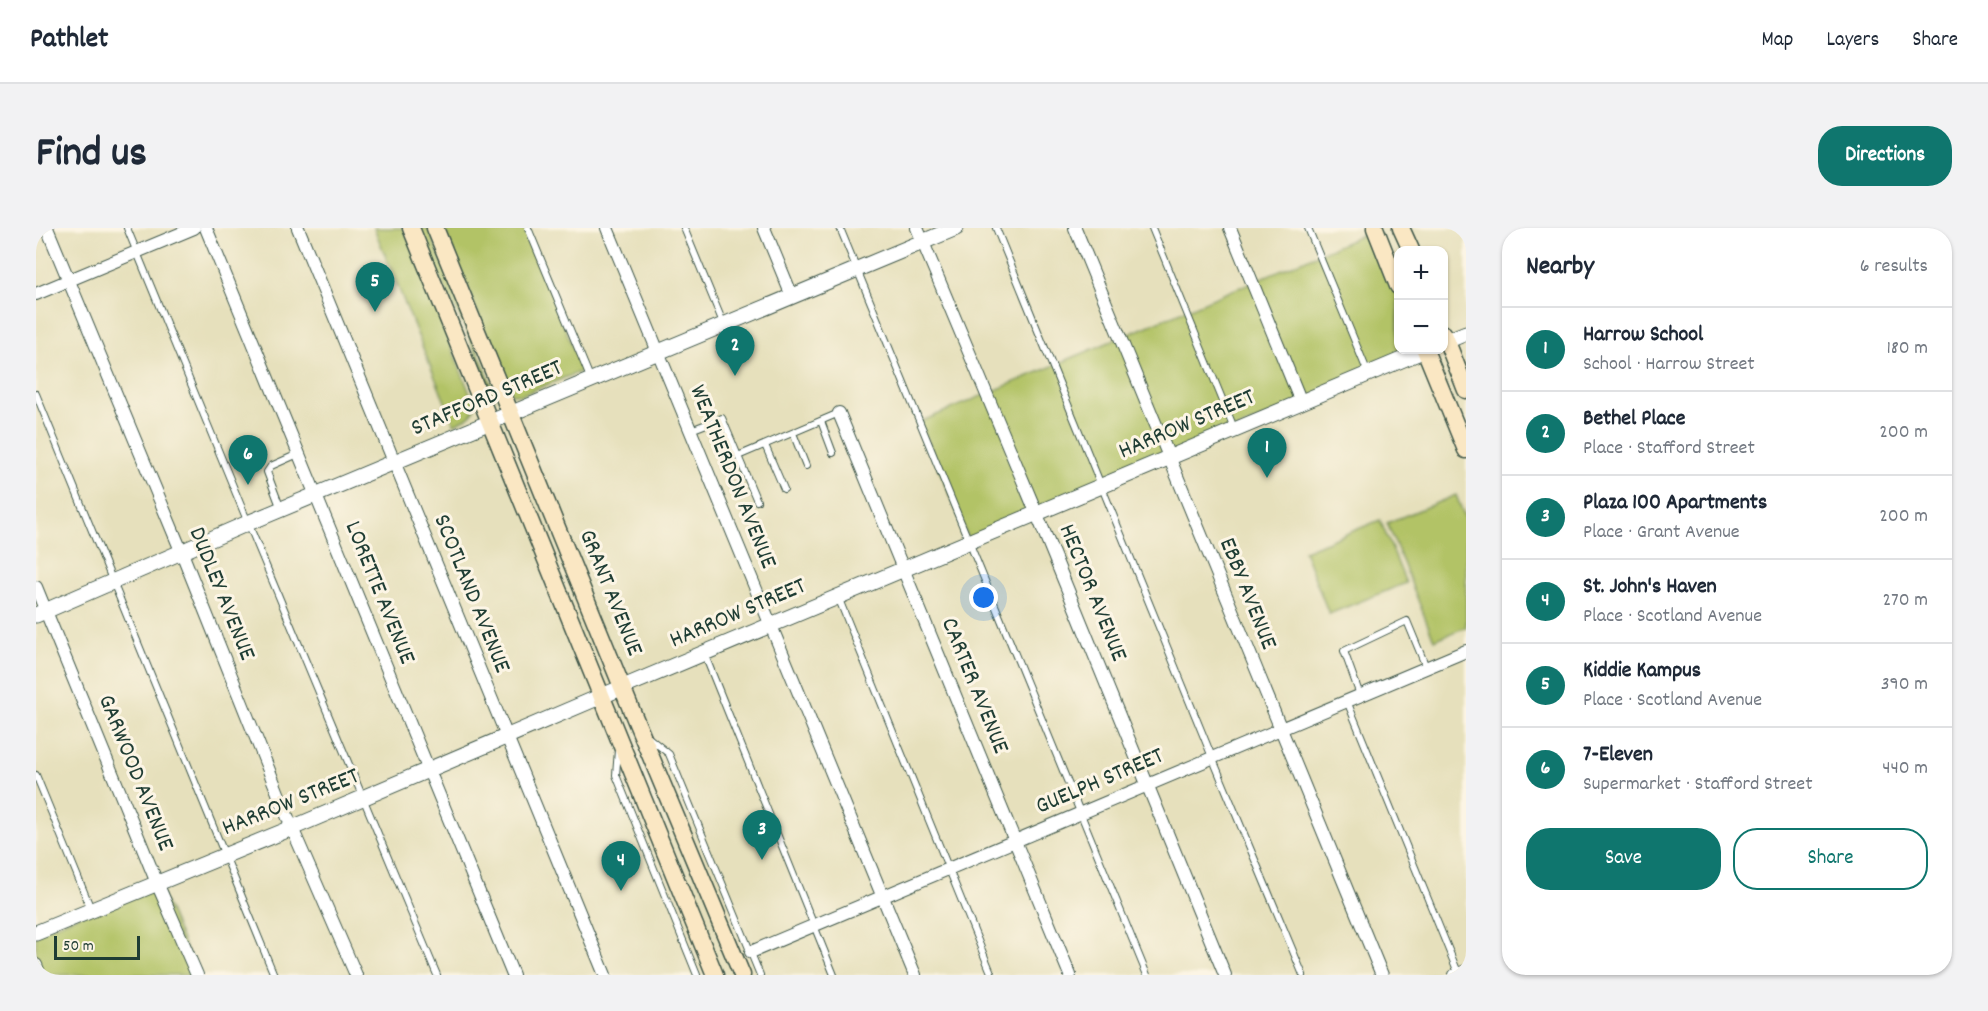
<!DOCTYPE html>
<meta charset="utf-8">
<style>
body{margin:0;font-family:Dekko,sans-serif;background:#f2f2f3;color:#1f2937}
.controls{position:absolute;right:18px;top:18px;display:grid;overflow:hidden;border-radius:12px;box-shadow:0 2px 4px #0004}
.controls button{width:54px;height:54px;display:grid;place-items:center;padding:0;border:0;border-bottom:2px solid #e0e1e3;background:#fff;color:#1f2937;font:30px sans-serif}
.scale{position:absolute;left:18px;bottom:15px;width:86px;box-sizing:border-box;padding-left:6px;border:3px solid #1f3d34;border-top:0;font-size:16px;line-height:21px;white-space:nowrap;color:#1f3d34;-webkit-text-stroke:4px #fcf5e5;paint-order:stroke}
.you{position:absolute;left:948px;top:370px;width:21px;height:21px;margin:-15px;border:4px solid #fff;border-radius:50%;background:#1a73e8;box-shadow:0 0 0 9px #1a73e833}
.badge{display:grid;place-items:center;width:39px;height:39px;border-radius:50%;background:#0f766e;color:#fff;font-size:20px;font-weight:700}
.pin{position:absolute;translate:-50% -50px;filter:drop-shadow(0 2px 3px #0008)}
.pin::after{content:'';position:absolute;top:32px;width:21px;height:18px;background:inherit;clip-path:polygon(0 0,100% 0,50% 100%)}
.list{margin:0;padding:0;list-style:none}
h2{display:flex;justify-content:space-between;align-items:center;height:78px;margin:0;padding:0 24px;font-size:26px}
h2 small{font-size:20px;font-weight:400;color:#747a83}
.list li{display:grid;grid-template-columns:39px 1fr auto;gap:18px;align-items:center;box-sizing:border-box;height:84px;padding:0 24px;border-top:2px solid #e0e1e3}
.list b{display:block;font-size:22px;white-space:nowrap}
.list p{margin:0;font-size:20px;white-space:nowrap;color:#747a83}
.list em{font-size:20px;font-style:normal;color:#747a83}
.actions{display:flex;gap:12px;padding:18px 24px}
.actions a{flex:1;padding:14px 0;border:2px solid #0f766e;border-radius:24px;text-align:center;font-size:21px;color:#0f766e}
.actions .main{background:#0f766e;color:#fff}
.map{position:relative;flex:none;width:1430px;height:747px;overflow:hidden;border-radius:24px}
header{display:flex;align-items:center;gap:36px;box-sizing:border-box;height:84px;padding:0 30px;background:#fff;border-bottom:2px solid #e0e1e3}
header strong{font-size:28px}
nav{display:flex;gap:33px;margin-inline-start:auto;font-size:21px}
.intro{display:flex;align-items:center;justify-content:space-between;box-sizing:border-box;height:144px;padding:0 36px}
h1{margin:0;font-size:42px}
.button{padding:15px 27px;border-radius:24px;background:#0f766e;color:#fff;font-size:21px;font-weight:700}
main{display:flex;gap:36px;padding:0 36px}
aside{flex:1;background:#fff;border-radius:24px;box-shadow:0 2px 4px #0004}
.map>svg:first-child{display:block}
.green{fill:#b2c366;stroke:#68804d;stroke-width:1.5}
.lines{fill:none;stroke-linecap:round;stroke-linejoin:round}
.service-casing{stroke:#3d5548;stroke-width:8}
.minor-casing{stroke:#3d5548;stroke-width:14}
.tertiary-casing{stroke:#3d5548;stroke-width:17}
.secondary-casing{stroke:#3d5548;stroke-width:19}
.service{stroke:#fff;stroke-width:6}
.minor{stroke:#fff;stroke-width:12}
.tertiary{stroke:#fff;stroke-width:15}
.secondary{stroke:#fae7c3;stroke-width:16}
.labels{text-anchor:middle;dominant-baseline:central;stroke-width:6;stroke-linejoin:round;paint-order:stroke}
.street-label{font-size:24px;fill:#1f3d34;stroke:#fcf5e5}
</style>
<header>
<strong>Pathlet</strong>
<nav><a>Map</a><a>Layers</a><a>Share</a></nav>
</header>
<div class="intro"><h1>Find us</h1><a class="button">Directions</a></div>
<main>
<div class="map">
<svg width="1430" height="747" viewBox="0 0 1430 747">
<rect width="100%" height="100%" fill="#fcf5e5"/>
<filter id="ink" filterUnits="userSpaceOnUse"><feTurbulence type="fractalNoise" baseFrequency=".0167" numOctaves="2"/><feDisplacementMap in="SourceGraphic" scale="12" xChannelSelector="R" yChannelSelector="G"/><feConvolveMatrix kernelMatrix="1 2 1 2 8 2 1 2 1" color-interpolation-filters="sRGB"/></filter>
<filter id="wash" filterUnits="userSpaceOnUse"><feTurbulence type="fractalNoise" baseFrequency=".008" numOctaves="4" result="noise"/><feDisplacementMap in="SourceGraphic" scale="24" xChannelSelector="R" yChannelSelector="G"/><feGaussianBlur stdDeviation="1.35" result="paint"/><feColorMatrix in="noise" values="0 0 0 0 0 0 0 0 0 0 0 0 0 0 0 0 0 1.4 0 .05"/><feComposite in="paint" operator="in"/></filter>
<g filter="url(#wash)">
<rect width="100%" height="100%" fill="#e6e0bc"/>
<path class="green" d="M 338,0 L 368,0 L 439,178 C 437,189 427,192 418,196 Z
M 384,0 L 392,0 L 459,165 L 459,171 L 429,100 L 406,55 Z
M 408,0 L 490,0 L 546,143 L 485,167 L 476,166 L 473,163 Z
M 1339,2 L 1362,58 L 1362,122 L 1389,122 L 933,313 L 884,194 Z
M 1420,267 L 1430,293 L 1430,399 L 1398,412 L 1351,295 Z
M 1344,292 L 1370,355 L 1293,386 L 1268,323 Z
M 121,655 L 161,747 L 4,747 L 0,738 L 0,705 Z"/>
</g>
<g filter="url(#ink)">
<g class="lines">
<g class="service-casing">
<path id="service" d="M 91,0 L 208,285 L 401,747
M 492,0 L 555,152
M 648,0 L 688,97
M 804,0 L 1111,747
M 960,0 L 1176,529 L 1267,747
M 1116,0 L 1198,200
M 1272,0 L 1332,145
M 0,166 L 238,747
M 785,193 L 797,225
M 655,202 L 686,190 L 702,228 L 803,185
M 757,205 L 770,238
M 729,217 L 748,261
M 702,228 L 721,273
M 245,281 L 231,244 L 235,238 L 262,226
M 802,369 L 956,747
M 668,425 L 798,747
M 1324,467 L 1308,423 L 1371,393 L 1390,439
M 1311,473 L 1423,747
M 612,509 L 633,526 L 724,747
M 582,522 L 580,547 L 661,747
M 0,547 L 55,681"/>
</g>
<g class="minor-casing">
<path id="minor" d="M 11,0 L 146,325 L 256,600 L 320,747
M 170,0 L 477,747
M 262,0 L 569,747
M 571,0 L 879,747
M 728,0 L 756,68
M 881,0 L 1000,284 L 1189,747
M 1039,0 L 1346,747
M 1194,0 L 1265,174
M 0,66 L 158,0
M 803,185 L 1034,747
M 0,359 L 121,655 L 161,747
M 715,724 L 1430,423
M 0,737 L 4,747
M 1419,747 L 1430,743"/>
</g>
<g class="tertiary-casing">
<path id="tertiary" d="M 1408,114 L 1430,105
M 0,387 L 212,295 L 920,0
M 0,705 L 256,600 L 554,473 L 1389,122"/>
</g>
<g class="secondary-casing">
<path id="secondary" d="M 375,0 L 679,747
M 399,0 L 595,481 L 706,747
M 1339,0 L 1362,58
M 1365,0 L 1375,22
M 1408,106 L 1430,162
M 1389,122 L 1430,222"/>
</g>
<use href="#service" class="service"/>
<use href="#minor" class="minor"/>
<use href="#tertiary" class="tertiary"/>
<use href="#secondary" class="secondary"/>
</g>
</g>
<g class="labels">
<g class="street-label">
<text transform="translate(451 171) rotate(-23)">STAFFORD STREET</text>
<text transform="translate(1151 197) rotate(-23)">HARROW STREET</text>
<text transform="translate(696 249) rotate(68)">WEATHERDON AVENUE</text>
<text transform="translate(343 365) rotate(68)">LORETTE AVENUE</text>
<text transform="translate(574 365) rotate(68)">GRANT AVENUE</text>
<text transform="translate(1056 365) rotate(68)">HECTOR AVENUE</text>
<text transform="translate(185 366) rotate(68)">DUDLEY AVENUE</text>
<text transform="translate(435 366) rotate(68)">SCOTLAND AVENUE</text>
<text transform="translate(1211 366) rotate(68)">EBBY AVENUE</text>
<text transform="translate(702 386) rotate(-23)">HARROW STREET</text>
<text transform="translate(938 458) rotate(68)">CARTER AVENUE</text>
<text transform="translate(99 545) rotate(68)">GARWOOD AVENUE</text>
<text transform="translate(1064 554) rotate(-23)">GUELPH STREET</text>
<text transform="translate(255 575) rotate(-22)">HARROW STREET</text>
</g>
</g>
</svg>
<div class="controls">
<button>+</button>
<button>−</button>
</div>
<div class="scale">50 m</div>
<div class="you"></div>
<div class="pin badge" style="left:1231px;top:250px">1</div>
<div class="pin badge" style="left:699px;top:148px">2</div>
<div class="pin badge" style="left:726px;top:632px">3</div>
<div class="pin badge" style="left:585px;top:663px">4</div>
<div class="pin badge" style="left:339px;top:84px">5</div>
<div class="pin badge" style="left:212px;top:257px">6</div>
</div>
<aside>
<h2>Nearby<small>6 results</small></h2>
<ul class="list">
<li><span class="badge">1</span><div><b>Harrow School</b><p>School · Harrow Street</p></div><em>180 m</em></li>
<li><span class="badge">2</span><div><b>Bethel Place</b><p>Place · Stafford Street</p></div><em>200 m</em></li>
<li><span class="badge">3</span><div><b>Plaza 100 Apartments</b><p>Place · Grant Avenue</p></div><em>200 m</em></li>
<li><span class="badge">4</span><div><b>St. John's Haven</b><p>Place · Scotland Avenue</p></div><em>270 m</em></li>
<li><span class="badge">5</span><div><b>Kiddie Kampus</b><p>Place · Scotland Avenue</p></div><em>390 m</em></li>
<li><span class="badge">6</span><div><b>7-Eleven</b><p>Supermarket · Stafford Street</p></div><em>440 m</em></li>
</ul>
<div class="actions"><a class="main">Save</a><a>Share</a></div>
</aside>
</main>
